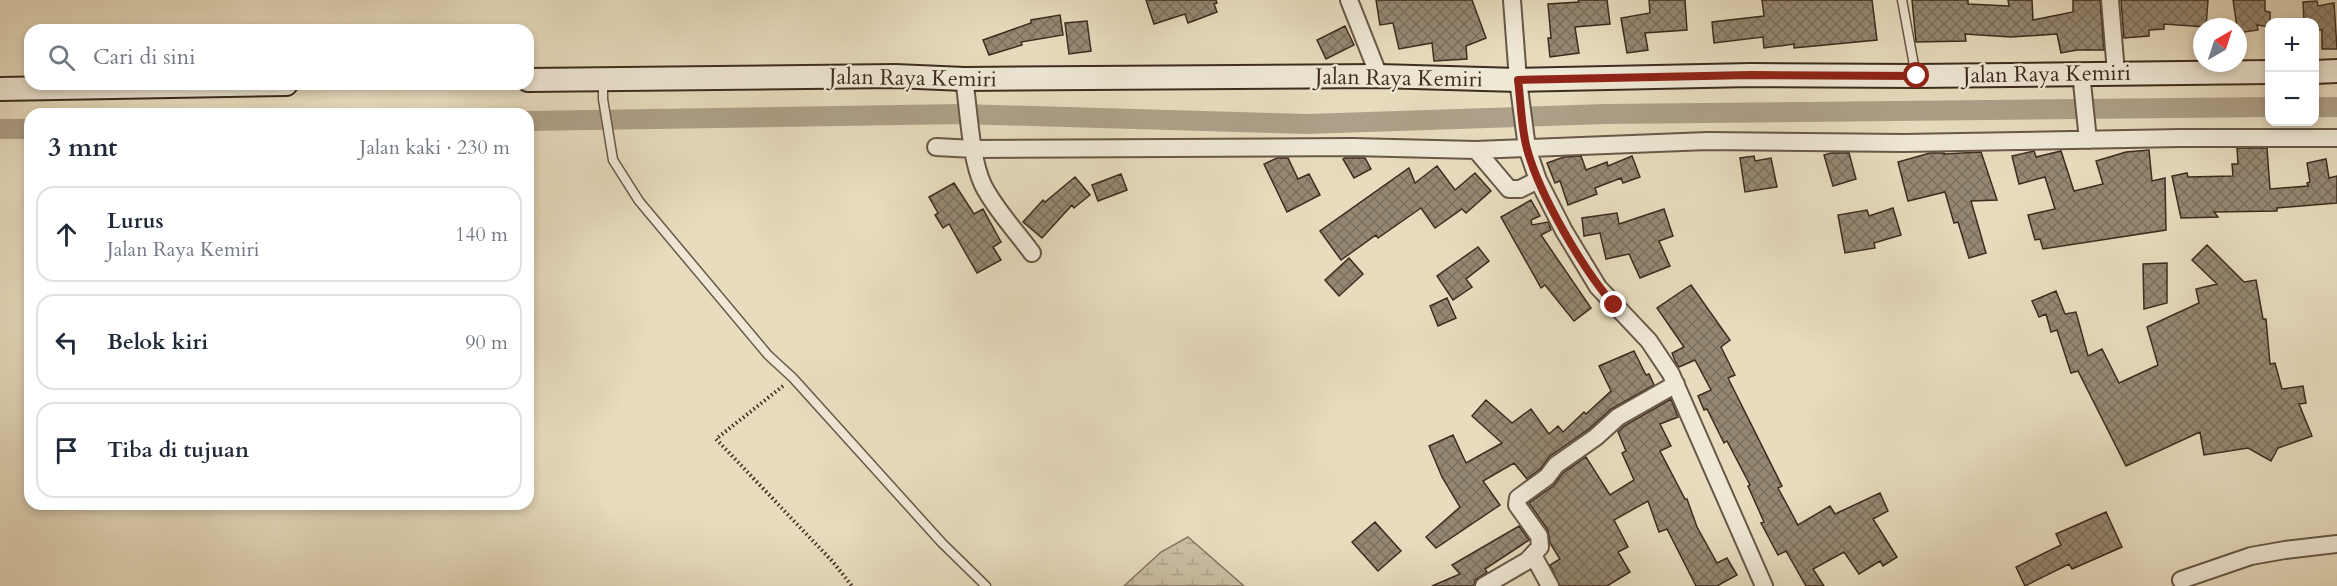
<!DOCTYPE html>
<html lang="id">
<meta charset="utf-8">
<style>
body{margin:0;font-family:Cardo,serif;background:#f2f2f3;color:#1f2937}
.controls{position:absolute;right:18px;top:18px;display:grid;overflow:hidden;border-radius:12px;box-shadow:0 3px 9px #0003}
.controls button{width:54px;height:54px;display:grid;place-items:center;padding:0;border:0;border-bottom:2px solid #e0e1e3;background:#fff;color:#1f2937;font:30px sans-serif}
.compass{position:absolute;left:2193px;top:18px;width:54px;height:54px;border-radius:50%;background:#fff;box-shadow:0 3px 9px #0003;rotate:39deg}
.stop{position:absolute;width:18px;height:18px;margin:-14px;border:4px solid #8f2418;border-radius:50%;background:#fff}
.stop.end{background:#8f2418;border-color:#fff;box-shadow:0 2px 6px #0008}
.list{margin:0;padding:0;list-style:none}
h2{display:flex;justify-content:space-between;align-items:center;height:78px;margin:0;padding:0 24px;font-size:26px}
h2 small{font-size:20px;font-weight:400;color:#747a83}
.list li{display:grid;grid-template-columns:39px 1fr auto;gap:18px;align-items:center;box-sizing:border-box;height:96px;margin:0 12px 12px;padding:0 12px;border:2px solid #e0e1e3;border-radius:18px}
.list b{display:block;font-size:22px;white-space:nowrap}
.list p{margin:0;font-size:20px;white-space:nowrap;color:#747a83}
.list em{font-size:20px;font-style:normal;color:#747a83}
.icon{flex:none;width:33px;height:33px;fill:none;stroke:currentColor;stroke-width:2;stroke-linecap:round;stroke-linejoin:round}
.map{position:relative;flex:none;width:2337px;height:586px;overflow:hidden}
.search{position:absolute;background:#fff;box-shadow:0 3px 9px #0003;left:24px;top:24px;width:510px;height:66px;display:flex;align-items:center;gap:15px;box-sizing:border-box;padding:0 21px;border-radius:18px;color:#747a83;font-size:22px}
.panel{position:absolute;background:#fff;box-shadow:0 3px 9px #0003;left:24px;top:108px;width:510px;height:402px;border-radius:18px}
.map>svg:first-child{display:block}
.wetland{fill:url(#wetland-marsh);stroke:#847561;stroke-width:1.5}
.lines{fill:none;stroke-linecap:round;stroke-linejoin:round}
.canal{stroke:#ada088;stroke-width:20}
.building{fill:url(#building-cross-hatch);stroke:#3d2c1f;stroke-width:1.5}
.lane-casing{stroke:#685847;stroke-width:11}
.street-casing{stroke:#685847;stroke-width:20}
.secondary-casing{stroke:#3d2c1f;stroke-width:26}
.path{stroke:#3d2c1f;stroke-width:4;stroke-dasharray:1.5 3;stroke-linecap:butt}
.lane{stroke:#efe8d5;stroke-width:8}
.street{stroke:#efe8d5;stroke-width:16}
.secondary{stroke:#efe8d5;stroke-width:22}
.route{stroke:#8f2418;stroke-width:8}
.labels{text-anchor:middle;dominant-baseline:central;stroke-width:5;stroke-linejoin:round;paint-order:stroke}
.street-label{font-size:22px;fill:#3d2c1f;stroke:#efe8d5}
</style>
<div class="map">
<svg width="2337" height="586" viewBox="0 0 2337 586">
<defs>
<pattern id="wetland-marsh" width="20" height="14" patternUnits="userSpaceOnUse" patternTransform="scale(1.5)"><rect width="20" height="14" fill="#cabea3"/><path d="M1 5h8M5 5V1M11 12h8M15 12V8" fill="none" stroke="#aea38c"/></pattern>
<pattern id="building-cross-hatch" width="8" height="8" patternUnits="userSpaceOnUse" patternTransform="scale(1.5)"><rect width="8" height="8" fill="#958872"/><path d="M0 0l8 8M0 8l8-8" fill="none" stroke="#7b6f5d"/></pattern>
</defs>
<rect width="100%" height="100%" fill="#e7dcbe"/>
<filter id="stains"><feTurbulence type="fractalNoise" baseFrequency=".00333" numOctaves="4"/><feColorMatrix values="0 0 0 0 .2 0 0 0 0 .09 0 0 0 0 .02 0 0 0 .5 -.17"/></filter>
<radialGradient id="worn" r=".72"><stop offset=".6" stop-color="#630" stop-opacity="0"/><stop offset="1" stop-color="#630" stop-opacity=".3"/></radialGradient>
<path class="wetland" d="M 1188,537 L 1244,586 L 1124,586 L 1161,552 Z"/>
<g class="lines">
<path class="canal" d="M 2314,107 L 2337,107
M 528,121 L 961,114 L 1307,124 L 1605,114 L 2270,107
M 0,129 L 30,129"/>
</g>
<path class="building" d="M 1146,0 L 1216,0 L 1217,3 L 1214,4 L 1217,12 L 1188,23 L 1185,14 L 1154,24 Z
M 1376,0 L 1472,0 L 1486,38 L 1466,46 L 1467,59 L 1434,61 L 1432,43 L 1399,49 L 1393,23 L 1380,25 Z
M 1578,0 L 1607,0 L 1610,24 L 1575,27 L 1579,53 L 1550,57 L 1548,38 L 1551,38 L 1548,4 L 1579,2 Z
M 1649,0 L 1685,0 L 1687,30 L 1645,33 L 1648,50 L 1627,53 L 1621,18 L 1650,13 Z
M 1762,0 L 1872,0 L 1877,40 L 1794,48 L 1794,44 L 1764,48 L 1763,37 L 1714,43 L 1712,22 L 1764,16 Z
M 1912,0 L 1968,0 L 1968,4 L 2009,6 L 2008,0 L 2032,0 L 2033,20 L 2073,12 L 2073,0 L 2100,0 L 2104,50 L 2077,50 L 2061,53 L 2057,34 L 2011,37 L 1965,34 L 1966,41 L 1916,42 Z
M 2121,0 L 2208,0 L 2206,27 L 2164,24 L 2164,29 L 2149,30 L 2149,36 L 2124,38 Z
M 2233,0 L 2265,0 L 2265,11 L 2270,12 L 2270,27 L 2257,25 L 2258,30 L 2238,33 Z
M 2317,1 L 2318,6 L 2334,3 L 2337,49 L 2322,49 L 2322,30 L 2314,30 L 2314,22 L 2304,22 L 2303,2 Z
M 1060,15 L 1063,35 L 1021,42 L 1022,45 L 989,55 L 983,40 L 1031,23 L 1031,20 Z
M 1087,21 L 1091,51 L 1069,54 L 1065,23 Z
M 1345,26 L 1354,45 L 1326,59 L 1317,40 Z
M 2237,148 L 2267,148 L 2270,189 L 2308,186 L 2307,183 L 2310,182 L 2307,163 L 2326,159 L 2329,178 L 2337,176 L 2337,203 L 2277,208 L 2277,211 L 2214,212 L 2218,217 L 2181,218 L 2172,176 L 2187,173 L 2188,177 L 2233,176 L 2232,164 L 2238,164 Z
M 2149,150 L 2152,181 L 2165,178 L 2166,230 L 2043,249 L 2040,239 L 2035,240 L 2028,215 L 2055,209 L 2045,177 L 2019,184 L 2012,156 L 2034,151 L 2036,157 L 2061,151 L 2074,191 L 2103,184 L 2096,161 L 2126,152 Z
M 1981,152 L 1997,200 L 1971,201 L 1986,253 L 1969,258 L 1958,222 L 1954,223 L 1945,192 L 1908,201 L 1898,162 L 1930,153 L 1944,153 L 1944,154 Z
M 1831,153 L 1849,153 L 1856,179 L 1833,186 L 1824,155 Z
M 1581,156 L 1586,170 L 1607,162 L 1608,166 L 1632,156 L 1640,177 L 1623,183 L 1621,178 L 1595,188 L 1597,194 L 1568,205 L 1560,181 L 1555,183 L 1547,163 L 1564,157 Z
M 1754,156 L 1755,161 L 1771,158 L 1777,187 L 1745,192 L 1740,158 Z
M 1277,158 L 1288,158 L 1298,179 L 1309,174 L 1320,195 L 1287,212 L 1264,164 Z
M 1345,158 L 1365,158 L 1371,169 L 1354,178 L 1343,159 Z
M 1437,166 L 1455,190 L 1475,173 L 1491,191 L 1466,213 L 1462,209 L 1435,228 L 1421,208 L 1378,238 L 1376,235 L 1341,260 L 1320,231 L 1409,168 L 1415,183 Z
M 1121,174 L 1127,190 L 1098,201 L 1092,185 Z
M 1075,177 L 1090,195 L 1074,208 L 1072,205 L 1042,238 L 1023,222 L 1043,200 L 1045,202 Z
M 954,183 L 974,214 L 983,209 L 1001,242 L 993,247 L 1001,260 L 977,273 L 949,224 L 943,228 L 935,215 L 938,213 L 929,197 Z
M 1531,200 L 1540,216 L 1531,220 L 1532,225 L 1548,222 L 1551,230 L 1541,235 L 1591,308 L 1574,321 L 1545,285 L 1541,288 L 1501,217 Z
M 1893,208 L 1901,235 L 1874,243 L 1875,248 L 1845,253 L 1838,215 L 1867,210 L 1869,216 Z
M 1664,209 L 1673,236 L 1659,241 L 1670,266 L 1640,278 L 1629,254 L 1606,259 L 1600,233 L 1584,236 L 1582,218 L 1617,213 L 1619,224 Z
M 2207,245 L 2244,282 L 2256,280 L 2263,319 L 2266,319 L 2270,364 L 2275,363 L 2282,389 L 2303,386 L 2306,403 L 2299,404 L 2312,436 L 2278,448 L 2271,461 L 2248,448 L 2204,455 L 2200,432 L 2126,466 L 2078,371 L 2071,373 L 2057,330 L 2051,332 L 2046,314 L 2039,317 L 2032,301 L 2056,291 L 2065,314 L 2076,312 L 2088,356 L 2102,349 L 2119,383 L 2158,365 L 2147,327 L 2199,303 L 2196,289 L 2217,284 L 2192,260 Z
M 1478,247 L 1489,261 L 1466,279 L 1472,287 L 1453,300 L 1437,276 Z
M 1349,258 L 1363,274 L 1339,296 L 1325,280 Z
M 2167,263 L 2167,303 L 2144,309 L 2143,264 Z
M 1691,285 L 1730,340 L 1721,347 L 1735,375 L 1728,378 L 1782,486 L 1778,488 L 1798,525 L 1830,506 L 1835,514 L 1880,493 L 1888,511 L 1873,519 L 1897,557 L 1883,566 L 1880,561 L 1859,574 L 1844,552 L 1813,569 L 1824,586 L 1806,586 L 1786,551 L 1778,555 L 1761,523 L 1764,522 L 1748,486 L 1750,485 L 1727,441 L 1724,443 L 1707,409 L 1704,410 L 1698,396 L 1711,390 L 1695,360 L 1679,367 L 1676,363 L 1672,353 L 1684,347 L 1657,308 Z
M 1447,298 L 1456,318 L 1438,326 L 1430,306 Z
M 1634,351 L 1646,375 L 1649,374 L 1654,385 L 1611,409 L 1589,429 L 1550,456 L 1540,469 L 1527,479 L 1514,463 L 1483,481 L 1500,505 L 1436,548 L 1426,537 L 1460,507 L 1442,477 L 1429,446 L 1453,435 L 1466,463 L 1502,443 L 1472,416 L 1486,400 L 1512,423 L 1531,409 L 1549,434 L 1558,426 L 1563,432 L 1584,412 L 1586,414 L 1611,391 L 1599,366 Z
M 1671,399 L 1678,417 L 1660,424 L 1671,446 L 1660,451 L 1685,499 L 1687,499 L 1697,527 L 1717,563 L 1727,558 L 1737,575 L 1717,586 L 1696,586 L 1667,529 L 1659,532 L 1648,501 L 1614,520 L 1628,547 L 1618,552 L 1630,572 L 1607,586 L 1560,586 L 1550,565 L 1560,559 L 1550,543 L 1548,530 L 1529,503 L 1553,486 L 1563,473 L 1586,457 L 1610,495 L 1634,480 L 1622,453 L 1626,451 L 1618,432 L 1624,426 Z
M 2106,512 L 2122,547 L 2072,569 L 2069,564 L 2025,586 L 2016,567 L 2061,545 L 2056,534 Z
M 1375,522 L 1401,551 L 1378,571 L 1352,542 Z
M 1519,526 L 1529,540 L 1485,569 L 1487,572 L 1475,580 L 1474,586 L 1432,586 L 1460,574 L 1452,565 Z"/>
<g class="lines">
<g class="lane-casing">
<path id="lane" d="M 1902,0 L 1916,76
M 603,81 L 603,99 L 613,160 L 639,201 L 768,355 L 793,378 L 942,543 L 986,586"/>
</g>
<g class="street-casing">
<path id="street" d="M 1349,0 L 1379,76
M 1512,0 L 1518,80 L 1527,148 L 1538,180 L 1564,231 L 1598,287 L 1649,341 L 1671,374 L 1764,586
M 2110,0 L 2116,73
M 2081,73 L 2088,140
M 964,79 C 969,110 970,157 983,185 C 995,209 1016,231 1032,253
M 936,147 L 974,149 L 1352,147 L 1476,150 L 1708,141 L 1904,143 L 2180,138 L 2337,138
M 1476,150 L 1509,189 L 1520,189 L 1538,180
M 1533,555 L 1550,586
M 2181,580 L 2251,556 L 2285,550 L 2337,544
M 1484,586 L 1527,561 L 1540,547 L 1539,536 L 1517,505 L 1518,498 L 1547,477 L 1556,465 L 1596,437 L 1618,417 L 1676,384"/>
</g>
<g class="secondary-casing">
<path id="secondary" d="M 2314,72 L 2337,71
M 528,80 L 895,76 L 964,79 L 1379,76 L 1518,80 L 1751,75 L 1916,76 L 2270,72
M 0,89 L 286,84"/>
</g>
<path class="path" d="M 783,386 L 716,439 L 833,562 L 852,586"/>
<use href="#lane" class="lane"/>
<use href="#street" class="street"/>
<use href="#secondary" class="secondary"/>
</g>
<g class="lines">
<path class="route" d="M 1614,305 C 1582,268 1540,196 1527,149 C 1521,127 1521,102 1518,80 L 1751,75 L 1917,76"/>
</g>
<g class="labels">
<g class="street-label">
<text transform="translate(2047 74) rotate(-1)">Jalan Raya Kemiri</text>
<text transform="translate(913 78) rotate(1)">Jalan Raya Kemiri</text>
<text transform="translate(1399 78) rotate(1)">Jalan Raya Kemiri</text>
</g>
</g>
<rect width="100%" height="100%" filter="url(#stains)"/>
<rect width="100%" height="100%" fill="url(#worn)"/>
</svg>
<div class="controls">
<button>+</button>
<button>−</button>
</div>
<svg class="compass" viewBox="-18 -18 36 36"><path d="M0-13l5 13h-10z" fill="#e53935"/><path d="M0 13l5-13h-10z" fill="#747a83"/></svg>
<div class="stop" style="left:1917px;top:76px"></div>
<div class="stop end" style="left:1614px;top:305px"></div>
<div class="search"><svg class="icon" aria-label="search" viewBox="0 0 24 24"><circle cx="10" cy="10" r="6"/><path d="M15 15l6 6"/></svg>Cari di sini</div>
<section class="panel">
<h2>3 mnt<small>Jalan kaki · 230 m</small></h2>
<ul class="list">
<li><svg class="icon" aria-label="ahead" viewBox="0 0 24 24"><path d="M12 20V5M6 11l6-6 6 6"/></svg><div><b>Lurus</b><p>Jalan Raya Kemiri</p></div><em>140 m</em></li>
<li><svg class="icon" aria-label="left" viewBox="0 0 24 24"><path d="M17 20v-9H6M10 6l-5 5 5 5"/></svg><div><b>Belok kiri</b></div><em>90 m</em></li>
<li><svg class="icon" aria-label="arrive" viewBox="0 0 24 24"><path d="M6 21V4h12l-3 4 3 4H6"/></svg><div><b>Tiba di tujuan</b></div></li>
</ul>
</section>
</div>
